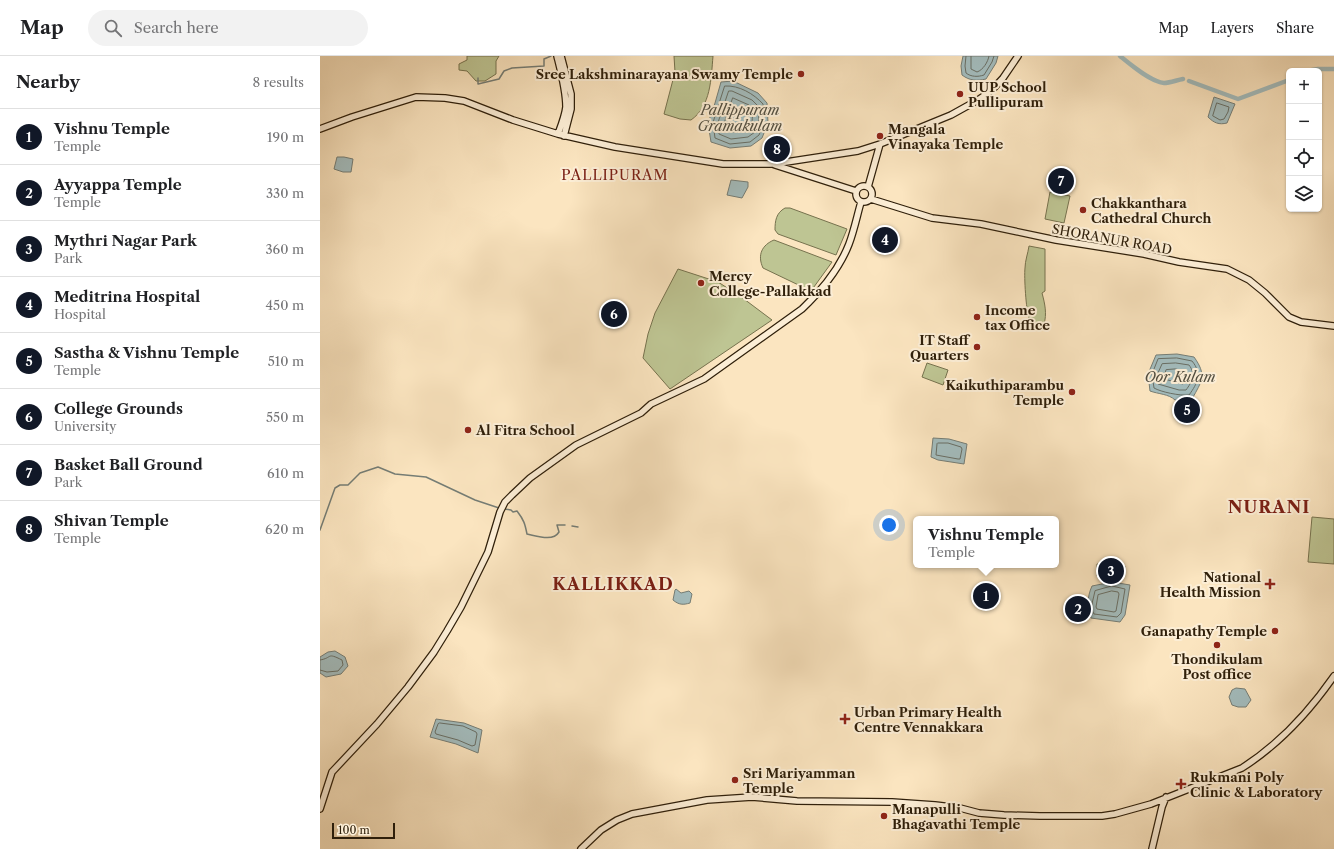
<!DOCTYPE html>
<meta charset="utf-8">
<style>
body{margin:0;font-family:"Libre Caslon Text",serif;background:#f2f2f2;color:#202124}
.controls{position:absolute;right:12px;top:12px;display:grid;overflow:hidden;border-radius:6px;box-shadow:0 1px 3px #0004}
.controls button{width:36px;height:36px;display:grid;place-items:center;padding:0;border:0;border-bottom:1px solid #e0e0e0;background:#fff;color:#202124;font:20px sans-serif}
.scale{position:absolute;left:12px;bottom:10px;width:63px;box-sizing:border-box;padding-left:4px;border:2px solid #2f1f0a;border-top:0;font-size:11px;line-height:14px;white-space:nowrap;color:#2f1f0a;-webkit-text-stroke:3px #fceed6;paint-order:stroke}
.you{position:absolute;left:569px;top:469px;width:14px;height:14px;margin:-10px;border:3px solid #fff;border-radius:50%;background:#1a73e8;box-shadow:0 0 0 6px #1a73e833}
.badge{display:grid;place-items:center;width:26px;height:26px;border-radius:50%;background:#111827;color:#fff;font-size:13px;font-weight:700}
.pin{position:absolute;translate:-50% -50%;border:2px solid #fff;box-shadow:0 1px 4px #0006}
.popup{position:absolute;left:593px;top:460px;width:146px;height:52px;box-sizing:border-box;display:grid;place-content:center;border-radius:6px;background:#fff;filter:drop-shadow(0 1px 3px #0005);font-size:13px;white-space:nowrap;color:#757577}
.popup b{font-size:15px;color:#202124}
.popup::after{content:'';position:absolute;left:50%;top:100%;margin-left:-8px;border:8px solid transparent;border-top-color:#fff}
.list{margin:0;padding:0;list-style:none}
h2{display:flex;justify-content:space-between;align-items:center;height:52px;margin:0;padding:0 16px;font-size:17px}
h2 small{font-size:13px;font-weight:400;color:#757577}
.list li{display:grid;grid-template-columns:26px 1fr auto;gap:12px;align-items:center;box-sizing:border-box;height:56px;padding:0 16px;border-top:1px solid #e0e0e0}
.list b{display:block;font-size:15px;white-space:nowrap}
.list p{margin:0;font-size:13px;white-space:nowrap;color:#757577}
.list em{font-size:13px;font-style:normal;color:#757577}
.icon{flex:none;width:22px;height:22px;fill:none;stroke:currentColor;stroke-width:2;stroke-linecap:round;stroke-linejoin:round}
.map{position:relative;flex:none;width:1014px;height:793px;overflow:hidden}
header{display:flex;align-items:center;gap:24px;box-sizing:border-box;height:56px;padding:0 20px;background:#fff;border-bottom:1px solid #e0e0e0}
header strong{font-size:19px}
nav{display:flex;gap:22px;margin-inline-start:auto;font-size:14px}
.search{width:280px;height:36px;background:#f2f2f2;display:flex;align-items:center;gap:10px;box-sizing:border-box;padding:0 14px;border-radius:22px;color:#757577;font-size:15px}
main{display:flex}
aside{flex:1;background:#fff}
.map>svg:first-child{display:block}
.green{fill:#bec593;stroke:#76724e}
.water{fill:#a3bcbd;stroke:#757d75}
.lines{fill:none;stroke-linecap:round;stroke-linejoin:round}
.shore{stroke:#696e64;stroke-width:1}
.stream{stroke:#757d75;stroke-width:1.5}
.canal{stroke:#a3bcbd;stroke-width:4.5}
.secondary-casing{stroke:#2f1f0a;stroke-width:8}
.secondary{stroke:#fceed6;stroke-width:5.5}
.poi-dot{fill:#8f2418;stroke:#fceed6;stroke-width:1.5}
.labels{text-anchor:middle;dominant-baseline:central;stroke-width:4;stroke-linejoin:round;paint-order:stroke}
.poi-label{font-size:13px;font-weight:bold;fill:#2f1f0a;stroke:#fceed6;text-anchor:start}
.street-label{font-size:13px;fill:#2f1f0a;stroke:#fceed6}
.water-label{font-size:14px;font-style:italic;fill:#524e40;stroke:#fceed6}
.neighbourhood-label{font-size:14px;letter-spacing:1px;fill:#7a1f14;stroke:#fceed6}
.district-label{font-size:17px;font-weight:bold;letter-spacing:1px;fill:#7a1f14;stroke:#fceed6}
</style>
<header>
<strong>Map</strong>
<div class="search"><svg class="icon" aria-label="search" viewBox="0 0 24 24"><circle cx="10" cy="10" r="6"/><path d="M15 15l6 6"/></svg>Search here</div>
<nav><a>Map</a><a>Layers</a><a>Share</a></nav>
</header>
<main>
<aside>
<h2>Nearby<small>8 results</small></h2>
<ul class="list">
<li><span class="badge">1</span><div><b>Vishnu Temple</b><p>Temple</p></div><em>190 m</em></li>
<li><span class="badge">2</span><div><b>Ayyappa Temple</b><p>Temple</p></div><em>330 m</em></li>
<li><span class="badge">3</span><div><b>Mythri Nagar Park</b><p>Park</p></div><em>360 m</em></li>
<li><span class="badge">4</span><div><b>Meditrina Hospital</b><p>Hospital</p></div><em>450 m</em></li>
<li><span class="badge">5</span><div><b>Sastha &amp; Vishnu Temple</b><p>Temple</p></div><em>510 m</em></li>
<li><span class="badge">6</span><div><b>College Grounds</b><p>University</p></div><em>550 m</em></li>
<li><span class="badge">7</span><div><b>Basket Ball Ground</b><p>Park</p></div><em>610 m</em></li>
<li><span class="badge">8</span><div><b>Shivan Temple</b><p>Temple</p></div><em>620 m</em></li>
</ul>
</aside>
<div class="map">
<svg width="1014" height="793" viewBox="0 0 1014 793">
<rect width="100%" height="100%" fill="#fbe5c0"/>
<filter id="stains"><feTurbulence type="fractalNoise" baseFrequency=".005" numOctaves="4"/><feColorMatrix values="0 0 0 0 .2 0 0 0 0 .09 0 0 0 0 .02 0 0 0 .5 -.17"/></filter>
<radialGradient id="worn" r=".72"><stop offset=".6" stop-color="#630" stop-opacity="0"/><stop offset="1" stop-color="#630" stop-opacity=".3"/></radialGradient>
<path class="green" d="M 147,0 L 179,0 L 176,5 L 176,18 L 165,25 L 156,25 L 147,15 L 139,14 L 139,8 L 147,4 Z
M 354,0 L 393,0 C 391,23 391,50 371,64 L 360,63 L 344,58 L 355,16 Z
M 736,113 L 749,116 L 746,137 L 733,135 Z
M 730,136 L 750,140 L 744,167 L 725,163 Z
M 465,152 L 470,152 L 527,173 L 516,199 L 458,178 L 455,174 C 455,165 456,157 465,152 Z
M 454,184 L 512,206 L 491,235 L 443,212 C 437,199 442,189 454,184 Z
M 709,190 L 725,193 L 725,235 L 722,237 C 725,248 727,258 724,268 C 718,271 711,268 709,262 C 706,254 704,221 705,212 C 705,205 708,197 709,190 Z
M 358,213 L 398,226 L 420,240 L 452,264 L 350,333 L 323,302 L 328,278 L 335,257 Z
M 607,307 L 628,314 L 623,329 L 602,321 Z
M 992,461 L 1014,463 L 1014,508 L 988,506 Z
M 777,508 L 805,510 L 803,522 L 777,520 Z"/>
<path class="water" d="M 643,0 L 678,0 L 676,7 L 666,23 C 657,25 650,25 642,19 L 641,10 Z
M 413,25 L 438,37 L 447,47 L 448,67 L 442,82 L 431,90 L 410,92 L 391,86 L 388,67 L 395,47 L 401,26 Z
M 894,41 L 915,48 L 907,67 C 899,69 894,67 888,61 Z
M 17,101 L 24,101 L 33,103 L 31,116 L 23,116 L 14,113 Z
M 411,124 L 428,126 L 428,131 L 422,142 L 407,139 Z
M 857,298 L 874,301 C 887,319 882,325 872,343 L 855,344 C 849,338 838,338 830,335 L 828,318 L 836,299 Z
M 613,382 L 629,383 L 647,388 L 644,408 L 618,404 L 611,401 Z
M 792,526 L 810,529 L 805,559 L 800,566 L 771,562 C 767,551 767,541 772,530 Z
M 356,533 L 361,537 L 369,535 L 372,538 L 370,547 C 363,549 359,549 353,544 L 355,534 Z
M 15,595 L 25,601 L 28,610 L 21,618 L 6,621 L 0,617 L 0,601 L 8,596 Z
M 916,632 L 925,633 L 931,644 L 926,651 L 918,651 L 912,649 L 909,641 L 912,634 Z
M 116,663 L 144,667 L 162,674 L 158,697 L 136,688 L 110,681 Z"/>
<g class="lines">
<path class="shore" d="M 646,0 L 645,10 L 646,17 C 651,21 658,21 664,19 L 672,6 L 674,0
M 651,0 L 651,13 L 657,16 C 663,14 668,6 669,0
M 405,30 C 419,29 434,38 443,48 L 444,67 L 439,79 L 430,86 L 410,88 L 395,82 L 393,67 Z
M 409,35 L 412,35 L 432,44 L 438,50 L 439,66 L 435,76 L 428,81 L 411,83 L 399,78 L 398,67 Z
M 413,42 L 429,49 L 432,53 C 433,67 433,75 417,76 C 412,76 409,76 405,74 L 404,68 Z
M 897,47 L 909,51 L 908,56 L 904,63 L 900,64 L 893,60 Z
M 857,302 L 872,305 C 882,317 878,327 869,339 C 860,340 841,336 834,332 L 832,318 L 838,303 Z
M 856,307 L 869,309 C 876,318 872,326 866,334 L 859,334 L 838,328 L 837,319 L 842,308 Z
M 856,313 L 866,316 L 867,322 L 863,328 L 844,323 L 844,320 L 846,314 Z
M 618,387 L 628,387 L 641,391 L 642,393 L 640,403 L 638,403 L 616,399 L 617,388 Z
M 792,530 L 805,533 L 801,557 L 797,561 L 774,558 L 771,552 L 775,535 Z
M 792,535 L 798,536 L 799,538 L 796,555 L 794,556 L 777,553 L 776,551 L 778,539 Z
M 0,604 C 13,602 6,596 22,604 L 23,609 L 18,615 L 7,616 L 0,614
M 120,667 L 143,670 L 156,676 L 157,678 L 155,689 L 152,690 L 138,684 L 116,678 L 115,676 L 118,668 Z"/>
<path class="stream" d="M 158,22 L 158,28 L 179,23 L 184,15 L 192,12 L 224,10 L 224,3 L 231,0
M 184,453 L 191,454 L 193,456 L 197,455 C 204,464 205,468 207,478 C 217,480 233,486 239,476 L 237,469 L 245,469
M 252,470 L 258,471
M 0,474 L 15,432 L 20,429 L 28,429 L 40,417 L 58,411 L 75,418 L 106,421 L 155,444 L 179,452"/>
<path class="canal" d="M 800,0 C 811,9 831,26 844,27 C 850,27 857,24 863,23
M 987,15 L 998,13 L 1014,13
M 869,25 L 918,43 L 969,24"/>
<g class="secondary-casing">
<path id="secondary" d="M 237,0 C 241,16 246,34 246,51 C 245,60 241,70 238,78
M 241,0 L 251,38 L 251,53 L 244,80
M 0,73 L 32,61 L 96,41 L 125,42 L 144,45 L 193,64 L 238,78 L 295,91 L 403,108 L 453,108 L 538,95 L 560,88 L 631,59 L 658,44 L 671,35 L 683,22 L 698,0
M 455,109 L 536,135
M536 138a8 8 0 1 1 16 0a8 8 0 1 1-16 0Z
M 548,131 L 560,88
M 551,143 L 612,162 L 661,168 L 736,184 L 824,198 L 859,206 L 907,213 L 929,224 L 945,237 L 969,261 L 981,266 L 1014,270
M 0,753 L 12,716 L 57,668 L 88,631 L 114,596 L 127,575 L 141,551 L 168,496 L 180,456 L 185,446 L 192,439 L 210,422 L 256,389 L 321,357 L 331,348 L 384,323 L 482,253 C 501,235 519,214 529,188 C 534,175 537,160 541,146
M 261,793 L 281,774 L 297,764 L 312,758 L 387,744 L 432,741 L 477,745 L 572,746 L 615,749 L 640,752 L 659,757 L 684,759 L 720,760 L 782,760 L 795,758 L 831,748 L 922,712 C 958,689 989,656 1014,620
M 832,793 L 842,751 L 846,741"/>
</g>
<use href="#secondary" class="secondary"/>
</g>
<g class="poi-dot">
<circle cx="481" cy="18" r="4"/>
<circle cx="640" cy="38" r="4"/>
<circle cx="560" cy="80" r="4"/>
<circle cx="763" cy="154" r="4"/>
<circle cx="381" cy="227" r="4"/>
<circle cx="657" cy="261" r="4"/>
<circle cx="657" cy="291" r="4"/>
<circle cx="752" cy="336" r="4"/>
<circle cx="148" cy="374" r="4"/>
<path d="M948 522h4v4h4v4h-4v4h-4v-4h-4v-4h4z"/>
<circle cx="955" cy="575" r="4"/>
<circle cx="897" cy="589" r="4"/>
<path d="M523 657h4v4h4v4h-4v4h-4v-4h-4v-4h4z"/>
<circle cx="415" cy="724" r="4"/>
<path d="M859 722h4v4h4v4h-4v4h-4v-4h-4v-4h4z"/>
<circle cx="564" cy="760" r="4"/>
</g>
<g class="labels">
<g class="poi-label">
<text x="473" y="18" text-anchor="end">Sree Lakshminarayana Swamy Temple</text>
<text x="648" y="31">UUP School<tspan x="648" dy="15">Pullipuram</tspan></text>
<text x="568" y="73">Mangala<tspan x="568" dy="15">Vinayaka Temple</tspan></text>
<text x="771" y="147">Chakkanthara<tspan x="771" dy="15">Cathedral Church</tspan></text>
<text x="389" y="220">Mercy<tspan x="389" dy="15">College-Pallakkad</tspan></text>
<text x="665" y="254">Income<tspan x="665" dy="15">tax Office</tspan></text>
<text x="649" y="284" text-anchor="end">IT Staff<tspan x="649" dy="15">Quarters</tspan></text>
<text x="744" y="329" text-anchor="end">Kaikuthiparambu<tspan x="744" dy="15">Temple</tspan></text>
<text x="156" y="374">Al Fitra School</text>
<text x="941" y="521" text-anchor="end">National<tspan x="941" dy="15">Health Mission</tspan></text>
<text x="947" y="575" text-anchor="end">Ganapathy Temple</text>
<text x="897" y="603" text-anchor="middle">Thondikulam<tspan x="897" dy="15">Post office</tspan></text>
<text x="534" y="656">Urban Primary Health<tspan x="534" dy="15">Centre Vennakkara</tspan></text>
<text x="423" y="717">Sri Mariyamman<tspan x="423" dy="15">Temple</tspan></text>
<text x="870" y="721">Rukmani Poly<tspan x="870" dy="15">Clinic &amp; Laboratory</tspan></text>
<text x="572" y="753">Manapulli<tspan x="572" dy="15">Bhagavathi Temple</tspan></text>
</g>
<g class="street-label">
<text transform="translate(792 183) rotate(10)">SHORANUR ROAD</text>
</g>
<g class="water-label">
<text x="420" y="54">Pallippuram<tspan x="420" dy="16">Gramakulam</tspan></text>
<text x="860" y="321">Oor Kulam</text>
</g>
<g class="neighbourhood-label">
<text x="295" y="119">PALLIPURAM</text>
</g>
<g class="district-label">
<text x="949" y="451">NURANI</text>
<text x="293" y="528">KALLIKKAD</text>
</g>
</g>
<rect width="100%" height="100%" filter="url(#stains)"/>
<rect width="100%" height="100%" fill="url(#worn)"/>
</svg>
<div class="controls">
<button>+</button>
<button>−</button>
<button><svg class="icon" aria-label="locate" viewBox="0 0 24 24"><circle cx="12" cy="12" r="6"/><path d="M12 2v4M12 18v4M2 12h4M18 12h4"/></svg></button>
<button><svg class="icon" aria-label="layers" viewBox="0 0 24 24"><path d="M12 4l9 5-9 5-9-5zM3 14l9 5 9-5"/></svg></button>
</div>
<div class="scale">100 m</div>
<div class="you"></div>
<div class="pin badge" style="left:666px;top:540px">1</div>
<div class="popup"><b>Vishnu Temple</b>Temple</div>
<div class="pin badge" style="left:758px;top:553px">2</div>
<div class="pin badge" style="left:791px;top:515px">3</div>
<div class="pin badge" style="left:565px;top:184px">4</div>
<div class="pin badge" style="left:867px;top:354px">5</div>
<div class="pin badge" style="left:294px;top:258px">6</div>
<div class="pin badge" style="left:741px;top:125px">7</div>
<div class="pin badge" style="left:457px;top:93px">8</div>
</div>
</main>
